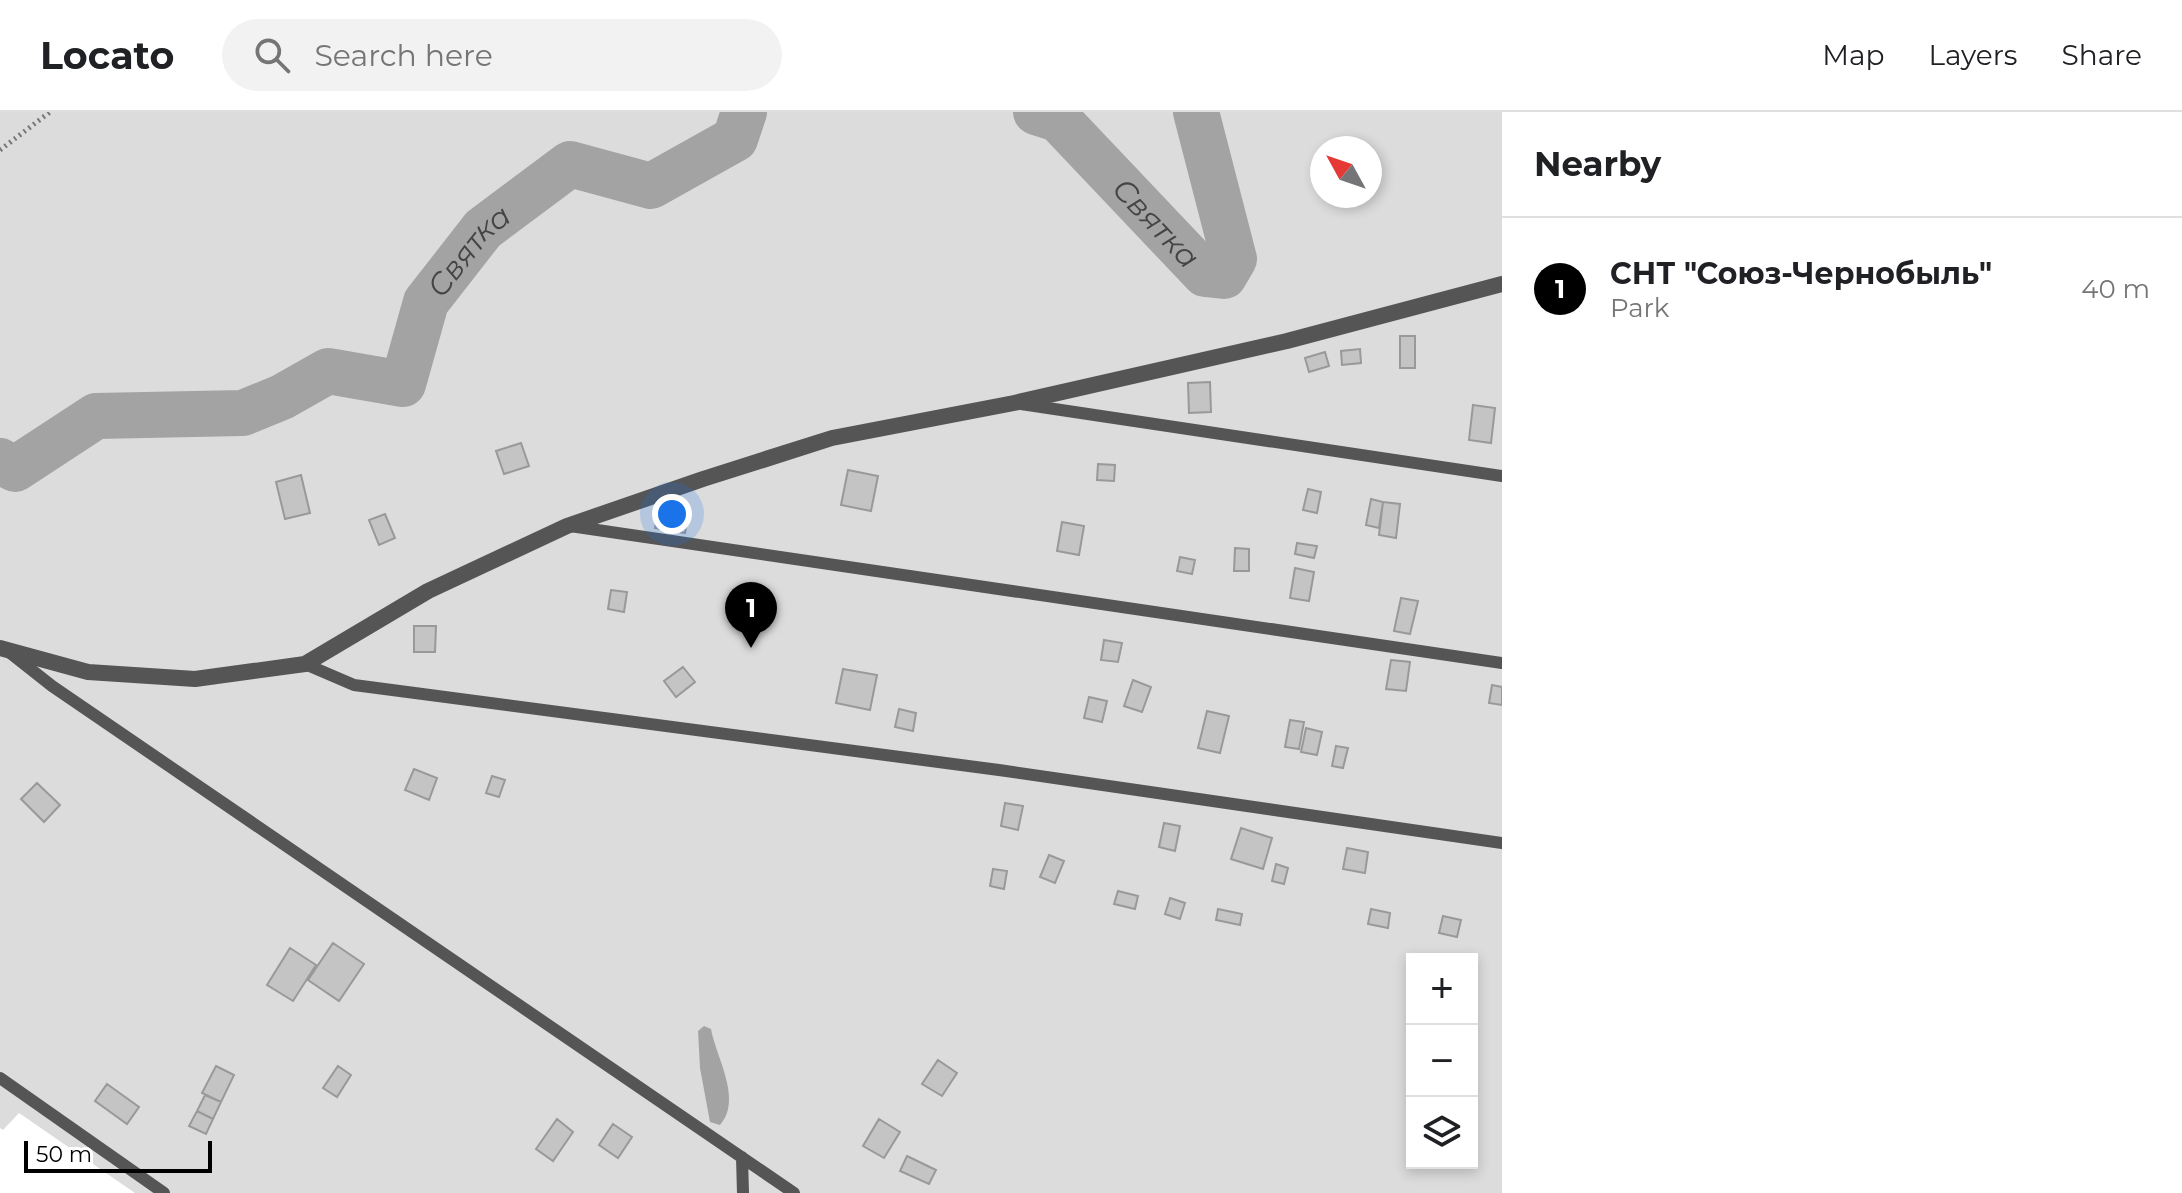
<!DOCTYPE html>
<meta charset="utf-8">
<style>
body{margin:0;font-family:Montserrat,sans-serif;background:#f2f2f2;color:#202124}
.controls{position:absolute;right:24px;bottom:24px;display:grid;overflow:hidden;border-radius:0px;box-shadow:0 4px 12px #0003}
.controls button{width:72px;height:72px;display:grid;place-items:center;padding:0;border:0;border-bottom:2px solid #e0e0e0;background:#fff;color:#202124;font:40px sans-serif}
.compass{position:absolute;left:1310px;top:24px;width:72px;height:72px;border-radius:50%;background:#fff;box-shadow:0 4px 12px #0003;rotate:310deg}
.scale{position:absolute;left:24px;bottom:20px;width:188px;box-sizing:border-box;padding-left:8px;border:4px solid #000;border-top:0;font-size:22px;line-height:28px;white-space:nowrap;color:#000;-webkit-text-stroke:6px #fff;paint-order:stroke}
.you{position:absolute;left:672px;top:402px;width:28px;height:28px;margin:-20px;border:6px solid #fff;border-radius:50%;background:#1a73e8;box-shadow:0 0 0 12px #1a73e833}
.badge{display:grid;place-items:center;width:52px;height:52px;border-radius:50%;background:#000;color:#fff;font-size:26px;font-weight:700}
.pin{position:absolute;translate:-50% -66px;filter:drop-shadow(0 2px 4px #0008)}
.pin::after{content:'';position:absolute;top:42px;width:28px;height:24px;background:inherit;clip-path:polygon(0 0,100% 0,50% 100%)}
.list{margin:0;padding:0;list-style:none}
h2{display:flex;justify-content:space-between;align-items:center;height:104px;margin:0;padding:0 32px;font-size:34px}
h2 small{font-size:26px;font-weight:400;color:#757577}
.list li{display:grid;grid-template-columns:52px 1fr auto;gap:24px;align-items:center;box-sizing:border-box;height:144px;padding:0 32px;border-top:2px solid #e0e0e0}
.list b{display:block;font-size:30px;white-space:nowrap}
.list p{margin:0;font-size:26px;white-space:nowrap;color:#757577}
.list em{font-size:26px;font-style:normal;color:#757577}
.icon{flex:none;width:44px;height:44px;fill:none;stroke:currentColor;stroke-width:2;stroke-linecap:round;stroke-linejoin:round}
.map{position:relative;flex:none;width:1502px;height:1081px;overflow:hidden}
header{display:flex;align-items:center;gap:48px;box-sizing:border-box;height:112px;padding:0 40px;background:#fff;border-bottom:2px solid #e0e0e0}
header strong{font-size:38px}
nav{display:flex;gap:44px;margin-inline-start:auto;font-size:28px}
.search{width:560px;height:72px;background:#f2f2f2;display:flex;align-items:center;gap:20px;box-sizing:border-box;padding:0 28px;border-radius:44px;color:#757577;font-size:30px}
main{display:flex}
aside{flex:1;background:#fff}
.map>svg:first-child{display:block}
.green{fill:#dcdcdc;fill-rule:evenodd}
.water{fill:#a3a3a3}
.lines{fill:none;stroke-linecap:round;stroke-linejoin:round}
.river{stroke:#a3a3a3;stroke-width:46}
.building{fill:#c4c4c4;stroke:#999;stroke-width:2}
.path{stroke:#777;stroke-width:5;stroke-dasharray:2 4;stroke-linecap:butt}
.service{stroke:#555;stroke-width:12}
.minor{stroke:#555;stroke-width:16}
.labels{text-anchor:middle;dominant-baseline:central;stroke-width:6;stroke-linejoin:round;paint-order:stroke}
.water-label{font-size:30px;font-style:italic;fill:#444;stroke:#fff}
</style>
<header>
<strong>Locato</strong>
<div class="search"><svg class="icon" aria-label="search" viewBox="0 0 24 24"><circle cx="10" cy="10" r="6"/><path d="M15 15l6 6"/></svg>Search here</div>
<nav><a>Map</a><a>Layers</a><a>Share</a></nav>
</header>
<main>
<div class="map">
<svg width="1502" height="1081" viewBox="0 0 1502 1081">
<rect width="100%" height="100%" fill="#fff"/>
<path class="green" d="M 0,0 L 1502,0 L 1502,1081 L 135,1081 L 19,1001 L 3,1018 L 0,1016 ZM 1322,36 L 1370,36 L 1370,84 L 1322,84 ZM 1412,847 L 1472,847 L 1472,1051 L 1412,1051 Z"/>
<path class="water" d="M 704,914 L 711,917 C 716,945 743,988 720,1013 L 710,1010 L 700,956 L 698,919 Z"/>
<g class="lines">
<g class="river">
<path id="s1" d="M 1036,0 L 1058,7 L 1205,162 L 1224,164 L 1234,147 L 1196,0"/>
<path id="s2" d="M 0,349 L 15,357 L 96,304 L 243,301 L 282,285 L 328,259 L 403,272 L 426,190 L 483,117 L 570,52 L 651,74 L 735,27 L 744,0"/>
</g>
</g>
<path class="building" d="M 1400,224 L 1415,224 L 1415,256 L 1400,256 Z
M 1360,237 L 1361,251 L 1342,253 L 1341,239 Z
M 1325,240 L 1329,254 L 1309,260 L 1305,246 Z
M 1210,270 L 1211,300 L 1189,301 L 1188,271 Z
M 1473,293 L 1495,296 L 1491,331 L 1469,328 Z
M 521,331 L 529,354 L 504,362 L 496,339 Z
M 1098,352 L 1115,353 L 1114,369 L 1097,368 Z
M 848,358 L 878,364 L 871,399 L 841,393 Z
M 301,363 L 310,401 L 285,407 L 276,370 Z
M 1308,377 L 1321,380 L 1317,401 L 1303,398 Z
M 1371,387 L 1383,390 L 1379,416 L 1366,413 Z
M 1383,390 L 1400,392 L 1396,426 L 1379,423 Z
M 659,396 L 688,402 L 685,421 L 655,416 Z
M 385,402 L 395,426 L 379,433 L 369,408 Z
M 1062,410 L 1084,414 L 1079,443 L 1057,439 Z
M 1297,431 L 1317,434 L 1314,446 L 1295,442 Z
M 1235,436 L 1249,437 L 1249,459 L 1234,459 Z
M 1180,445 L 1195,448 L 1192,462 L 1177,459 Z
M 1295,456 L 1314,460 L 1309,489 L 1290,486 Z
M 611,478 L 627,480 L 624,500 L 608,497 Z
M 1401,486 L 1418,489 L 1410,522 L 1394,519 Z
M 414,514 L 436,514 L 435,540 L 414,540 Z
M 1104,528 L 1122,531 L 1118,550 L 1101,548 Z
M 1391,548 L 1410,550 L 1406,579 L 1386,577 Z
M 683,555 L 695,570 L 676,585 L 664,569 Z
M 843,557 L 877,563 L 870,598 L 836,591 Z
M 1133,568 L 1151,575 L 1142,600 L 1124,594 Z
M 1492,573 L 1502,575 L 1502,593 L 1489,591 Z
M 1089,585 L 1107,589 L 1102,610 L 1084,606 Z
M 899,597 L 916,601 L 913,619 L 895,615 Z
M 1207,599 L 1229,604 L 1220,641 L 1198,636 Z
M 1290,608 L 1304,610 L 1299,637 L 1285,635 Z
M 1306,616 L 1322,620 L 1317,643 L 1301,640 Z
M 1336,634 L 1348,636 L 1343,656 L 1332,654 Z
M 414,657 L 437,666 L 429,688 L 405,678 Z
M 492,664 L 505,668 L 499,685 L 486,681 Z
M 37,671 L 60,693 L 44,710 L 21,687 Z
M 1005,691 L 1023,694 L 1018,718 L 1001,714 Z
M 1164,711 L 1180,714 L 1175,739 L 1159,735 Z
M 1241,716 L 1272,726 L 1263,757 L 1231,747 Z
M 1347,736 L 1368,740 L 1365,761 L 1343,757 Z
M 1049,743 L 1064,749 L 1055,771 L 1040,765 Z
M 1276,752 L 1288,756 L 1284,772 L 1272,769 Z
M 993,757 L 1007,759 L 1004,777 L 990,774 Z
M 1118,779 L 1138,784 L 1135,797 L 1114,792 Z
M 1170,786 L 1185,791 L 1180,807 L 1165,802 Z
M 1218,797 L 1242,802 L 1240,813 L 1216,808 Z
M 1371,797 L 1390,801 L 1388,816 L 1368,812 Z
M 1443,804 L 1461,808 L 1457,825 L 1439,821 Z
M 333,831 L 364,852 L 339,889 L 308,868 Z
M 290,836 L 316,853 L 293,889 L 267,873 Z
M 938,948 L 957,961 L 942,984 L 922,972 Z
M 216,954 L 234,963 L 221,990 L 202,981 Z
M 338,954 L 351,963 L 337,985 L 323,976 Z
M 107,972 L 139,995 L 127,1012 L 95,989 Z
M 205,983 L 221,990 L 213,1007 L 197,999 Z
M 197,999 L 213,1007 L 206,1022 L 189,1014 Z
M 557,1007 L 573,1020 L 553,1049 L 536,1037 Z
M 879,1007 L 900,1020 L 884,1046 L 863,1034 Z
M 613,1012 L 632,1025 L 618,1046 L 599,1033 Z
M 907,1044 L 936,1058 L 929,1072 L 900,1059 Z"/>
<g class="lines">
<path class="path" d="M 0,38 L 50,0"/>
<path class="service" d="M 1021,292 L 1502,364
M 570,414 L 1502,551
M 9,540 L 52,574 L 794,1081
M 305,552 L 354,573 L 999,658 L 1502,731
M 0,966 L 164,1081
M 742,1045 L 743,1081"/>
<path class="minor" d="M 0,536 L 88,560 L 195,567 L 305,552 L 428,479 L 567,414 L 703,367 L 832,326 L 1014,291 L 1287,229 L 1502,172"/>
</g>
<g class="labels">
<g class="water-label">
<text stroke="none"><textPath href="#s1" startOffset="166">Святка</textPath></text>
<text stroke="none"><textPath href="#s2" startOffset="584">Святка</textPath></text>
</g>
</g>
</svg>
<div class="controls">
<button>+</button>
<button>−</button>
<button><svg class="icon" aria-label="layers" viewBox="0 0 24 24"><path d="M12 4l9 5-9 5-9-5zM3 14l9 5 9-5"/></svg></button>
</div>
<svg class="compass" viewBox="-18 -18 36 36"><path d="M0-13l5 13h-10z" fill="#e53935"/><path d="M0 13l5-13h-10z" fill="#757577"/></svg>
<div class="scale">50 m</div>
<div class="you"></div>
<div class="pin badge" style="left:751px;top:536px">1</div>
</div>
<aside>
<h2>Nearby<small></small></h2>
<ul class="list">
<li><span class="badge">1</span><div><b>СНТ &quot;Союз-Чернобыль&quot;</b><p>Park</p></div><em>40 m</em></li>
</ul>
</aside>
</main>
